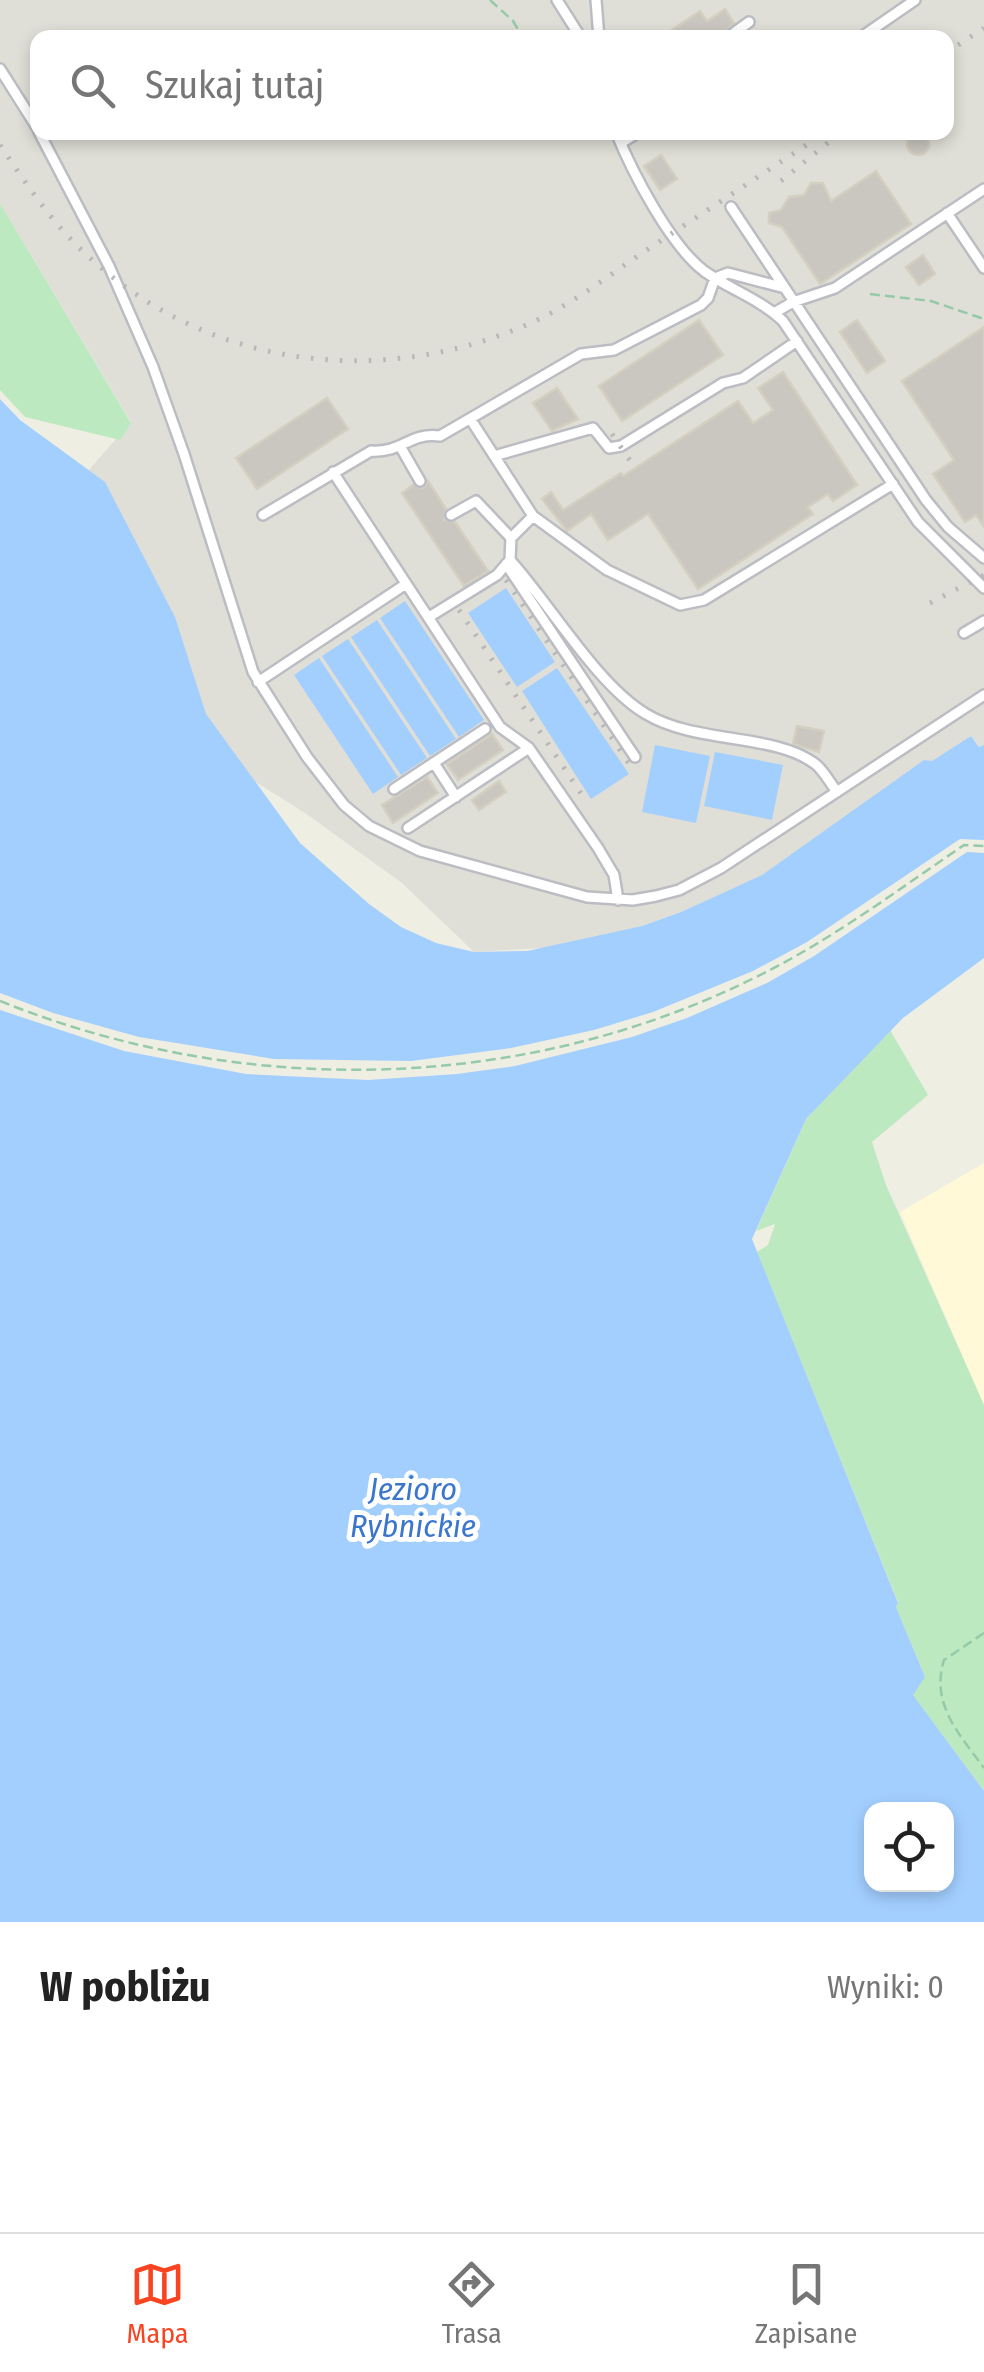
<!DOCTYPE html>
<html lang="pl">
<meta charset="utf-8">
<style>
body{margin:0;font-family:"Fira Sans Condensed",sans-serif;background:#f6f6f6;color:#222}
.controls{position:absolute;right:30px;bottom:30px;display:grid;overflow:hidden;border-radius:20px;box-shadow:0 5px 15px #0003}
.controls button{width:90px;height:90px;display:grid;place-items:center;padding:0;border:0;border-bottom:2px solid #e0e0e0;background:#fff;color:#222;font:50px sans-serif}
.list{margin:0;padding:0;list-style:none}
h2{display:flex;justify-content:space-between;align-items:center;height:130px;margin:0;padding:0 40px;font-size:42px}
h2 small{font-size:32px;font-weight:400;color:#767676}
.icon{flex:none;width:55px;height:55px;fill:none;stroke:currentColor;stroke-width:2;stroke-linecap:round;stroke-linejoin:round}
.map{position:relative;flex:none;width:984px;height:1922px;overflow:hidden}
.search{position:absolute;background:#fff;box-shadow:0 5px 15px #0003;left:30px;right:30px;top:30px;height:110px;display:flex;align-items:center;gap:25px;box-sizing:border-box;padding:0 35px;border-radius:20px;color:#767676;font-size:38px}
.sheet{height:310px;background:#fff}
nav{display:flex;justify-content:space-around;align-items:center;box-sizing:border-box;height:140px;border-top:2px solid #e0e0e0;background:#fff;font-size:28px;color:#767676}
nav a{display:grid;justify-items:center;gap:5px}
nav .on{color:#f84420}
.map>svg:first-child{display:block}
.commercial{fill:#fff9d8}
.industrial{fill:#e0dfd7;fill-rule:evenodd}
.green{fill:#bde9c1}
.water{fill:#a3cfff;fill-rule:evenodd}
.pier{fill:#efeee3}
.building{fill:#cac7c0;stroke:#d4d0c1;stroke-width:2.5}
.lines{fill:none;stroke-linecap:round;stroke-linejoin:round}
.service-casing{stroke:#bbbdc3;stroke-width:14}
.path{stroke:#95caa9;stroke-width:2.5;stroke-dasharray:10 5;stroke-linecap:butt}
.service{stroke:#fff;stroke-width:9}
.rail{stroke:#b7b8b8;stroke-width:5;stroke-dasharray:2.5 12;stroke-linecap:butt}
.labels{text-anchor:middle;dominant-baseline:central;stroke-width:10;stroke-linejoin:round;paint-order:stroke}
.water-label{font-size:32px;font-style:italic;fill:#3b76cd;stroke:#fff}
</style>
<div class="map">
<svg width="984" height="1922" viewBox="0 0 984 1922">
<rect width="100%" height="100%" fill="#efeee3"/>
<path class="commercial" d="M 984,1163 L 984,1405 L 900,1212 Z"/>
<path class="industrial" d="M 0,0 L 984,0 L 984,745 L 980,747 L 971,736 L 932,762 L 924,761 L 762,875 L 681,912 L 642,926 L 558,947 L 474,952 L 402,883 L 305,813 L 197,745 L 80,480 L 131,422 L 0,203 ZM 38,38 L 946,38 L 946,132 L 38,132 Z"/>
<path class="green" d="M 0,203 L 131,423 L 120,440 L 25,417 L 0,390 Z
M 890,1030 L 928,1095 L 872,1142 L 886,1185 L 984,1405 L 984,1791 L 912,1694 L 925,1677 L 896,1607 L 898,1602 L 757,1252 L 768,1245 L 775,1224 L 756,1231 L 806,1119 Z"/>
<path class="water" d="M 0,399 L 20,420 L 105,482 L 175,617 L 206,714 L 300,843 L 369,904 L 401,927 L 436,943 L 474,952 L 527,951 L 642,926 L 681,912 L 762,875 L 924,760 L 932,761 L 971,736 L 979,747 L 984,745 L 984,958 L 903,1018 L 806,1119 L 752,1239 L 898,1603 L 896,1607 L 925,1677 L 913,1695 L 984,1791 L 984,1922 L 0,1922 ZM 872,1810 L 946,1810 L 946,1884 L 872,1884 Z
M 506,588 L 555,662 L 517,687 L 468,613 Z
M 405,601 L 484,720 L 459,737 L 380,618 Z
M 377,620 L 456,739 L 430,756 L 351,637 Z
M 348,639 L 427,758 L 401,775 L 322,656 Z
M 319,658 L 398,777 L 373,794 L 294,675 Z
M 557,668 L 629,774 L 591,799 L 522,691 Z
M 655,745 L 710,756 L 696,823 L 642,812 Z
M 715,752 L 783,765 L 772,820 L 704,806 Z"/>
<path class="pier" d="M 960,839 L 984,840 L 984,853 L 967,852 L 814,956 L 767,983 L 687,1018 L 632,1037 L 515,1066 L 457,1074 L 368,1080 L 246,1074 L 124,1051 L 0,1010 L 0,993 L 53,1013 L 139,1037 L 274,1059 L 411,1061 L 511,1048 L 594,1030 L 653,1012 L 753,971 L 807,942 Z"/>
<path class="building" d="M 725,9 L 734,23 L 719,37 L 660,38 L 700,11 L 707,21 Z
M907 144a11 11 0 1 1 22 0a11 11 0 1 1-22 0Z
M 661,155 L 677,179 L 660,190 L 644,166 Z
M 876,171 L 911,224 L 820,284 L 782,227 L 769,223 L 769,213 L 781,210 L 789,197 L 804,195 L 811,183 L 823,183 L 831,201 Z
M 923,255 L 935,274 L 919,285 L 906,267 Z
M 699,320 L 723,355 L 622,421 L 599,386 Z
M 857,320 L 885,361 L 867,373 L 840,332 Z
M 984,327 L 984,527 L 976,515 L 965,522 L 933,474 L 954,460 L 902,381 Z
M 783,372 L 857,485 L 833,501 L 828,494 L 808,507 L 813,514 L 698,589 L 648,514 L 608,540 L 591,514 L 567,531 L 542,499 L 551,492 L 563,510 L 621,473 L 623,476 L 738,401 L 753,423 L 773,410 L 758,388 Z
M 557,388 L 578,419 L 552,431 L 533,403 Z
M 327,398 L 348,429 L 257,489 L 236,458 Z
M 428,481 L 446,509 L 444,520 L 455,522 L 488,571 L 464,586 L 402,493 L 413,485 L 423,488 Z
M 797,726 L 824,731 L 819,752 L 793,744 Z
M 492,734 L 503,750 L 458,780 L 447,764 Z
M 427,777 L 438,793 L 393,823 L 382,805 Z
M 499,781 L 506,792 L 479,810 L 472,800 Z"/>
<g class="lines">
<g class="service-casing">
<path id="service" d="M 557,0 L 581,38
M 596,0 L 599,38
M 727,38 L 749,22
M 860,38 L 915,0
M 0,69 L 38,129
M 39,132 L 109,266 L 153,367 L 184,454 L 253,672 L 307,757 L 344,805 L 369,826 L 420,851 L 587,897 L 633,900 L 656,896 L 679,890 L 721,868 L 984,695
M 616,132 C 632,172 670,245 704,271 C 729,289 760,299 783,321 L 918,522 L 984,588
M 621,143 L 639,132
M 731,207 L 926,500 L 948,527 L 984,558
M 947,213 L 984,268
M 774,313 L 793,302 L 835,288 L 984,189
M 471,420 L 533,516 L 607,570 L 680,605 L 704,600 L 893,484
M 400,446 L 420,481
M 494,456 L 593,428 L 609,448 L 621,446 L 723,383 L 743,378 L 797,341
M 333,472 L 500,727 L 529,748 L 598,848 L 614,875 L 618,900
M 263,515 L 371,451 C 403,453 409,432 440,436 L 581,354 L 614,350 L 701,305 L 708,298 L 715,278 L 728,273 L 785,288
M 451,515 L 476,501 L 511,538
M 510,560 C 550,604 597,685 646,714 C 696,744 772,733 814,763 C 823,769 830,783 837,792
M 506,564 L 635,757
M 429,617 L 497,575 L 510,560 L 511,538 L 533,516
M 964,633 L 984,621
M 258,682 L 406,584
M 434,763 L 456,797
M 394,789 L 485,729
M 408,828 L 529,748"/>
</g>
<path class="path" d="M 490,0 L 513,21 L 523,38
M 870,294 L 931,301 L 984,319
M 0,1001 C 241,1098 518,1094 752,979 C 827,943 895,892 964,845 L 984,846
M 984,1633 L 944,1660 C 930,1704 960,1735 984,1768"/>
<use href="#service" class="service"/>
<path class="rail" d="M 946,53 L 984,28
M 0,145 C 27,185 53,225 89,257 C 211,370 384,389 533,322 C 572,304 607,277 642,253 C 703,213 764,173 826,132
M 781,181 L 841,132
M 612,434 L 635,468
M 506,580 L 634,771
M 930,603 L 984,575
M 459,610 L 586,801"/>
</g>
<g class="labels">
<g class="water-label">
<text x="413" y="1489">Jezioro<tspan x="413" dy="37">Rybnickie</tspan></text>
</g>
</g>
</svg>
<div class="controls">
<button><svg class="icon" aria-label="locate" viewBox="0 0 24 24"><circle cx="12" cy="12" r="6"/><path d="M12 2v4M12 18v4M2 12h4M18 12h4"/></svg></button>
</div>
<div class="search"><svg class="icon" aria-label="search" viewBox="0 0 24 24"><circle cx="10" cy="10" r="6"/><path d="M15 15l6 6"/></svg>Szukaj tutaj</div>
</div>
<section class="sheet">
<h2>W pobliżu<small>Wyniki: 0</small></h2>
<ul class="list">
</ul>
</section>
<nav>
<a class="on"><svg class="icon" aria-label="map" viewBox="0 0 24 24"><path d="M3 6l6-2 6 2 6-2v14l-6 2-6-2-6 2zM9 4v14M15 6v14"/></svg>Mapa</a>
<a><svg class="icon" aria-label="directions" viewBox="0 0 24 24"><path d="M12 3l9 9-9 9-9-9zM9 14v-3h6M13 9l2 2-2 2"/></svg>Trasa</a>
<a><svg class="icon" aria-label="saved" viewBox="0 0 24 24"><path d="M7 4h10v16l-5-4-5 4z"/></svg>Zapisane</a>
</nav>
